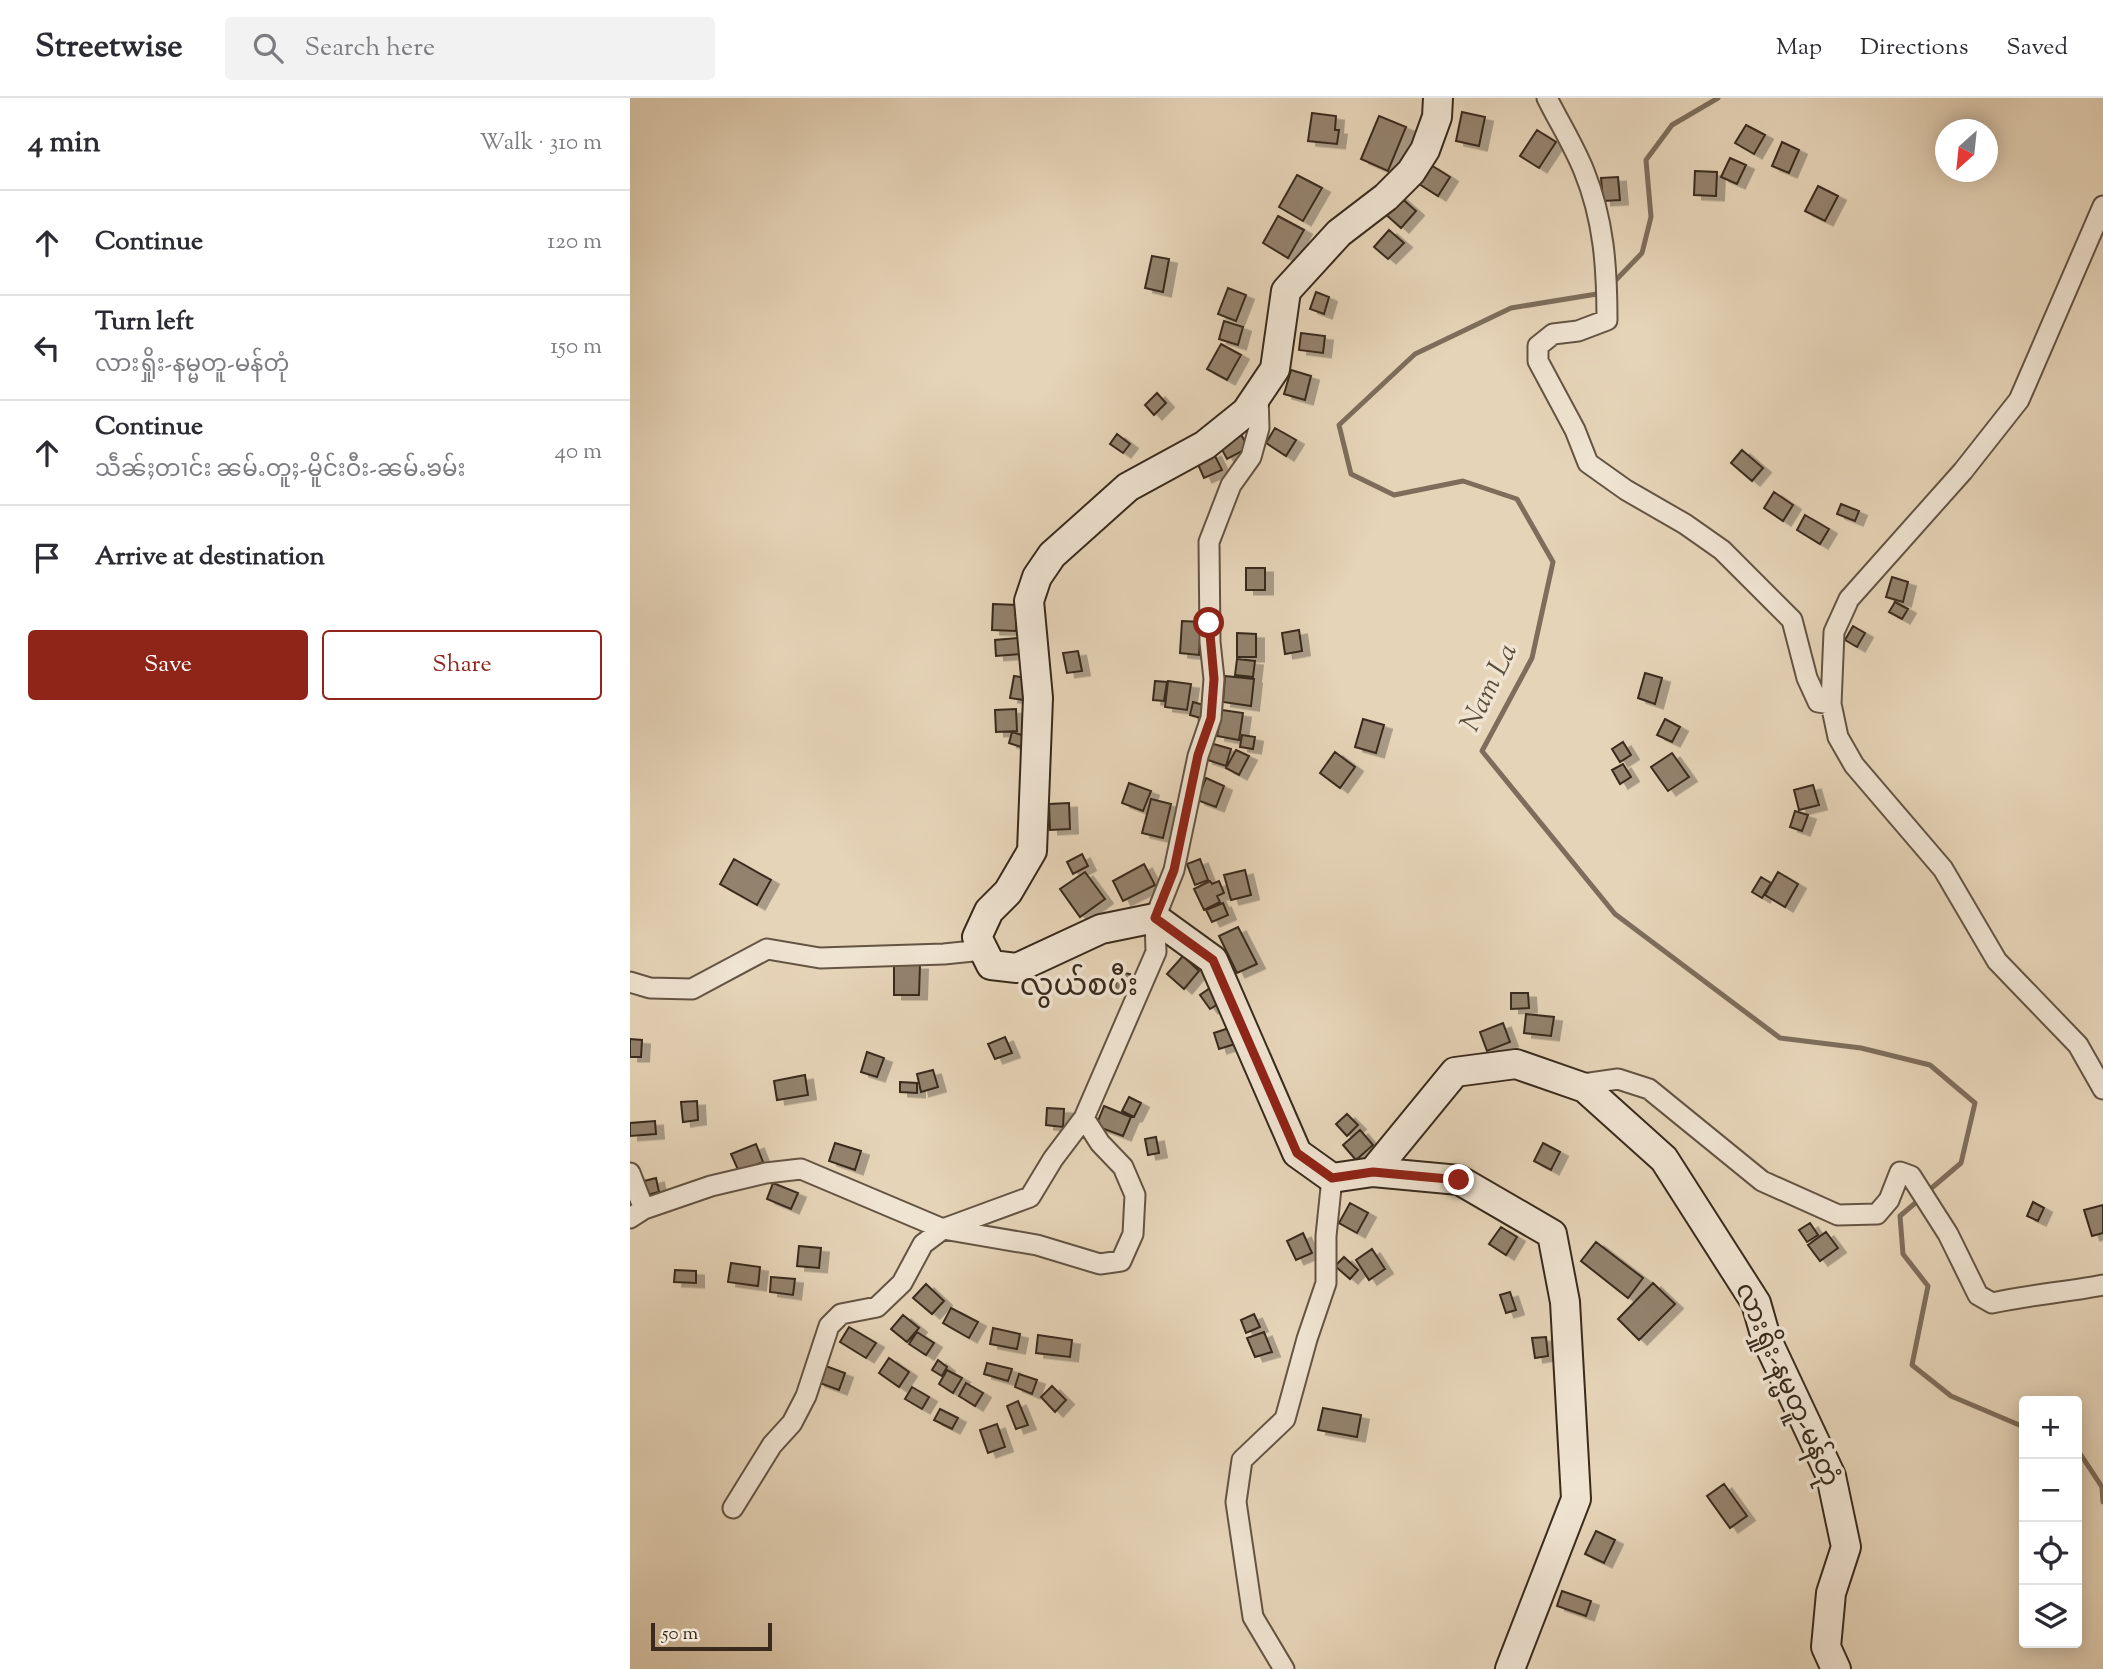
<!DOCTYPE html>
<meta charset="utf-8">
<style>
body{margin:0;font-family:"Sorts Mill Goudy","Noto Sans Myanmar",serif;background:#f2f2f3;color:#2b2b33}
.controls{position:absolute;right:21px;bottom:21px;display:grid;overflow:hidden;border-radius:7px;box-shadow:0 4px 18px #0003}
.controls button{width:63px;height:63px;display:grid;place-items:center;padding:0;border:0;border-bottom:2px solid #e1e1e2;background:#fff;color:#2b2b33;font:35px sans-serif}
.compass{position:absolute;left:1305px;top:21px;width:63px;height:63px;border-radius:50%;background:#fff;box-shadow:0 4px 18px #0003;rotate:207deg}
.scale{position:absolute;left:21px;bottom:18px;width:121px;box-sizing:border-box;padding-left:7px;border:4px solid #392a1c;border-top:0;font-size:19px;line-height:24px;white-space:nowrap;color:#392a1c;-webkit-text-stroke:5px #efe3d1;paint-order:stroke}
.stop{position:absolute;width:21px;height:21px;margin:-16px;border:5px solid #8f2418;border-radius:50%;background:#fff}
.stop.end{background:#8f2418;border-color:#fff;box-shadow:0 2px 7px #0008}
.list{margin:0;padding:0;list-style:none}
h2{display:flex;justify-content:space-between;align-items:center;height:91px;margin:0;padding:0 28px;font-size:30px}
h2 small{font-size:23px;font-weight:400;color:#7c7c81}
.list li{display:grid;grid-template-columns:46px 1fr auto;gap:21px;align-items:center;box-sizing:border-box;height:105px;padding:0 28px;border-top:2px solid #e1e1e2}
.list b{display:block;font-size:26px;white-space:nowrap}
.list p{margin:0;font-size:23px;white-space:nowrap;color:#7c7c81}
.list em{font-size:23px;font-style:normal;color:#7c7c81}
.actions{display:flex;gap:14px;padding:21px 28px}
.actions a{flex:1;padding:16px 0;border:2px solid #8f2418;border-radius:7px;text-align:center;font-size:24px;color:#8f2418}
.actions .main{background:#8f2418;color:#fff}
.icon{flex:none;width:38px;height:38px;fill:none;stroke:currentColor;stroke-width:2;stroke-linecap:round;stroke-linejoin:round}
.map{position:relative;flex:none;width:1473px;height:1571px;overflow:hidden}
header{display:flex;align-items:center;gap:42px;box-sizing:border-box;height:98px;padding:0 35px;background:#fff;border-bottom:2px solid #e1e1e2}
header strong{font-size:33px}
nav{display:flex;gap:38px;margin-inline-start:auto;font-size:24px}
.search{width:490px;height:63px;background:#f2f2f3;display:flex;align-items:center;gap:18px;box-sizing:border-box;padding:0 24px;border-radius:7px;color:#7c7c81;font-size:26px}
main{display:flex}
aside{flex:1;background:#fff}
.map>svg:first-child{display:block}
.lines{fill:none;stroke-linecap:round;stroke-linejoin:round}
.stream{stroke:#7d6d5a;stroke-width:5}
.building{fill:#93826d;stroke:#392a1c;stroke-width:2;filter:url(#shadow)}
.minor-casing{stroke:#645443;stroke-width:23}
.secondary-casing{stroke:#392a1c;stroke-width:32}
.minor{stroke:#efe3d1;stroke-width:19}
.secondary{stroke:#efe3d1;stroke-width:28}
.route{stroke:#8f2418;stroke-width:9}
.labels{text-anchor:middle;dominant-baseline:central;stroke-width:7;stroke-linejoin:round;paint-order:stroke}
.street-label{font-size:26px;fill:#392a1c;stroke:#efe3d1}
.water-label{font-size:28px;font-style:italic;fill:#5b4c3b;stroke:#efe3d1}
.quarter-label{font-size:30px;fill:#392a1c;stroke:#efe3d1}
</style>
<header>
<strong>Streetwise</strong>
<div class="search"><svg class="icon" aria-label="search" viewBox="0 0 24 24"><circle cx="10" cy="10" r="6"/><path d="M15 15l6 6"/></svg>Search here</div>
<nav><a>Map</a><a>Directions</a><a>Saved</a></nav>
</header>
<main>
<aside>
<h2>4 min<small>Walk · 310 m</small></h2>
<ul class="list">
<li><svg class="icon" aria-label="ahead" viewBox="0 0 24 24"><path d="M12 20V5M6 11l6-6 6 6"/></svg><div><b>Continue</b></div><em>120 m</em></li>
<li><svg class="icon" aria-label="left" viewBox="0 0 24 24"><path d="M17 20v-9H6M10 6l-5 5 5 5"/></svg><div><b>Turn left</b><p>လားရှိုး-နမ္မတူ-မန်တုံ</p></div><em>150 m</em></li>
<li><svg class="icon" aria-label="ahead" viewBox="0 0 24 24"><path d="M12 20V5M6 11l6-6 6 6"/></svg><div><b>Continue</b><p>သဵၼ်ႈတၢင်း ၼမ်ႉတူႈ-မိူင်းဝီး-ၼမ်ႉၶမ်း</p></div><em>40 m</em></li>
<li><svg class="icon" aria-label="arrive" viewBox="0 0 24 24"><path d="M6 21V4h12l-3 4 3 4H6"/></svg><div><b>Arrive at destination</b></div></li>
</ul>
<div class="actions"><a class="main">Save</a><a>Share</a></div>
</aside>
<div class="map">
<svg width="1473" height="1571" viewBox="0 0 1473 1571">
<defs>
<filter id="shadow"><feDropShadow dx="8" dy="4.5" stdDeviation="0" flood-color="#0004"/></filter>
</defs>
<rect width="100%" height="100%" fill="#e6d4b8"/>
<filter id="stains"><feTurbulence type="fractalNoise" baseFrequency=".00286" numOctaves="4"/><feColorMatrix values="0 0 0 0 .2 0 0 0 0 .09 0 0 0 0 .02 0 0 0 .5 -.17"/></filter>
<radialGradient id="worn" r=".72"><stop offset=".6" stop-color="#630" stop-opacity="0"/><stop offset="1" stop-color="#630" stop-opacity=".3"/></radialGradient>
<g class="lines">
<path class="stream" d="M 983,185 L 1012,155 L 1021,119 L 1016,62 L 1042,27 L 1088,0
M 973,195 L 881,210 L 785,256 L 709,327 L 721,376 L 764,397 L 833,383 L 887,401 L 923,464 L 902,560 L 852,653 L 985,816 L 1150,940 L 1231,950 L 1300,967 L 1345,1005 L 1331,1065 L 1297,1094
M 1290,1101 L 1270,1118 L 1273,1156 L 1298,1188 L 1282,1267 L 1321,1298 L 1394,1329
M 1447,1351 L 1472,1389 L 1473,1404"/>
</g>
<path class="building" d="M 832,14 L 855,19 L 849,48 L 826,43 Z
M 682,15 L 706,18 L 705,32 L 709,32 L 707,46 L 678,43 Z
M 749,18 L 776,29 L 758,73 L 731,61 Z
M 1116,27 L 1135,37 L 1124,56 L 1105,45 Z
M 907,32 L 926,44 L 909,70 L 890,58 Z
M 1152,44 L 1169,52 L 1159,75 L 1142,68 Z
M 1100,60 L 1116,67 L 1107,86 L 1091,79 Z
M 801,67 L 820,79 L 808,98 L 789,86 Z
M 1065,73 L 1087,74 L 1086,98 L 1064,97 Z
M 667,77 L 692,90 L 673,123 L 649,109 Z
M 988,79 L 990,102 L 973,103 L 971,80 Z
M 1188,88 L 1208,98 L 1195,123 L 1175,113 Z
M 768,97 L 786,113 L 771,130 L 753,114 Z
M 648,118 L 674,132 L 658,160 L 633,145 Z
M 759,132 L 774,145 L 758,161 L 744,149 Z
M 522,158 L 539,161 L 533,194 L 515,190 Z
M 598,190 L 616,197 L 606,223 L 588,216 Z
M 686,194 L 699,199 L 694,216 L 680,211 Z
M 594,223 L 613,229 L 608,247 L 589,241 Z
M 671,235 L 695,238 L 693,255 L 669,252 Z
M 591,246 L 611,257 L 597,282 L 577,271 Z
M 661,272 L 681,278 L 675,302 L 654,296 Z
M 527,295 L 536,305 L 524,317 L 515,307 Z
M 645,330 L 666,342 L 656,358 L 636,345 Z
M 610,334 L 618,350 L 597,361 L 589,346 Z
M 487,336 L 500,346 L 493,355 L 480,346 Z
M 1112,352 L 1133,370 L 1122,383 L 1101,365 Z
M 583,354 L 592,372 L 574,380 L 566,362 Z
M 1144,394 L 1163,407 L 1153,423 L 1134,410 Z
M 1211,406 L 1229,413 L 1225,423 L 1207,416 Z
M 1175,417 L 1199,431 L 1190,446 L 1167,432 Z
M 616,470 L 635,470 L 635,492 L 616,492 Z
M 1262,479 L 1278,484 L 1273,504 L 1256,499 Z
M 1265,504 L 1278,511 L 1272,521 L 1259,514 Z
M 363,506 L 388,507 L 386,533 L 362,532 Z
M 552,523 L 571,524 L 569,557 L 550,555 Z
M 1223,528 L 1235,535 L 1227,549 L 1215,542 Z
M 669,532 L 672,553 L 655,556 L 652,535 Z
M 607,535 L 626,536 L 626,559 L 607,559 Z
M 389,540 L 390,556 L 366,558 L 365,542 Z
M 448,553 L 452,573 L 437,575 L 433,555 Z
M 607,561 L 625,563 L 623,579 L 605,577 Z
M 1015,575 L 1032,580 L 1025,606 L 1008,600 Z
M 384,578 L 398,580 L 394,602 L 380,600 Z
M 595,578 L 624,581 L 621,608 L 593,604 Z
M 525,583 L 537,584 L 534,603 L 523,602 Z
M 538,583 L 561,586 L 557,612 L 535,609 Z
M 563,604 L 577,608 L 574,621 L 560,617 Z
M 386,611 L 387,633 L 366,634 L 365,612 Z
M 592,612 L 613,615 L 609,642 L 587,638 Z
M 733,621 L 754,627 L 746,655 L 725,649 Z
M 1035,621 L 1050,629 L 1042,644 L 1027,637 Z
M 382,634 L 395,638 L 391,649 L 379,645 Z
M 612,637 L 625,639 L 623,651 L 610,649 Z
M 993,644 L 1001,657 L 990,664 L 982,651 Z
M 580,645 L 601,651 L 596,668 L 575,661 Z
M 606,652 L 619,658 L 609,677 L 596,670 Z
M 705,654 L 725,669 L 710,690 L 690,675 Z
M 1042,655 L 1059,679 L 1038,693 L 1021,669 Z
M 993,666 L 1001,679 L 990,686 L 982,672 Z
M 576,680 L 594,688 L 586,709 L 567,702 Z
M 499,685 L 521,693 L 513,713 L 492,705 Z
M 1183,687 L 1189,707 L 1169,712 L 1164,692 Z
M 521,701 L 541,706 L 533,740 L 512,735 Z
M 439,705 L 440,731 L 420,732 L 419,706 Z
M 1165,713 L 1178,717 L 1172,733 L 1160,729 Z
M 452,756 L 458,768 L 443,776 L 437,764 Z
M 104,761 L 141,782 L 127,807 L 90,786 Z
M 570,761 L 578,782 L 565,787 L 557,766 Z
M 514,766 L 525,787 L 493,803 L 483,783 Z
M 615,772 L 621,797 L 601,802 L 594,777 Z
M 455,774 L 475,801 L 450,819 L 430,791 Z
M 1148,774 L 1168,786 L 1155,809 L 1135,797 Z
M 1131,779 L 1141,785 L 1132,800 L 1122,794 Z
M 580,783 L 582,786 L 589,783 L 594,795 L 587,798 L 590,804 L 574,812 L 564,791 Z
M 593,805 L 598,817 L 582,824 L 576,812 Z
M 608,829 L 627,866 L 607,875 L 589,838 Z
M 553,858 L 569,873 L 554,891 L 537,876 Z
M 264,867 L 290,867 L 289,897 L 264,897 Z
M 487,874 L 500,876 L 498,893 L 485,892 Z
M 580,890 L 590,905 L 580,911 L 570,897 Z
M 881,895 L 898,895 L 899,910 L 881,911 Z
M 896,916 L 924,919 L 921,938 L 894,935 Z
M 873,925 L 880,944 L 857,953 L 850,934 Z
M 599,930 L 605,946 L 589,951 L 584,935 Z
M 375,939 L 382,955 L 365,961 L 358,946 Z
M 0,941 L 12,942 L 11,959 L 0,959 Z
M 237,954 L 254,960 L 247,979 L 231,974 Z
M 303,972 L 308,989 L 291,994 L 287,976 Z
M 175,977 L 178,997 L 147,1002 L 144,983 Z
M 270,984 L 287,985 L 287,995 L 270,994 Z
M 499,999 L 511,1005 L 504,1019 L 492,1013 Z
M 67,1003 L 68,1022 L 53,1024 L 51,1004 Z
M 474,1008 L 501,1019 L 493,1038 L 466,1028 Z
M 417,1010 L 434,1011 L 433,1029 L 416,1027 Z
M 717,1016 L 728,1027 L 717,1038 L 706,1026 Z
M 25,1023 L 26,1036 L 0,1038 L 0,1025 Z
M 730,1032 L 743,1047 L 726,1062 L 713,1047 Z
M 526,1039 L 529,1055 L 518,1057 L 515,1041 Z
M 205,1045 L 231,1053 L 225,1072 L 199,1063 Z
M 913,1045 L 930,1054 L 921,1072 L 904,1063 Z
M 126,1046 L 133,1064 L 109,1074 L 101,1056 Z
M 26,1080 L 29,1094 L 13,1098 L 10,1084 Z
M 143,1085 L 168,1095 L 161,1111 L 137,1101 Z
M 1403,1104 L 1414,1110 L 1408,1123 L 1397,1118 Z
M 720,1105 L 738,1115 L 727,1135 L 709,1125 Z
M 1473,1107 L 1473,1135 L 1462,1138 L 1454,1112 Z
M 1180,1125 L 1188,1137 L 1177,1144 L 1169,1132 Z
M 871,1129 L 887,1139 L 876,1157 L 859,1146 Z
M 1196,1134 L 1208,1150 L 1190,1163 L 1178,1147 Z
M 673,1135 L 682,1155 L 666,1162 L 657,1143 Z
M 966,1144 L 1013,1180 L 998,1200 L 951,1163 Z
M 169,1148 L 191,1150 L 189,1170 L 167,1168 Z
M 742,1151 L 755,1171 L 739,1182 L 726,1162 Z
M 714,1159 L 728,1172 L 720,1181 L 705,1168 Z
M 101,1165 L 130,1169 L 128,1188 L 98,1184 Z
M 45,1172 L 66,1173 L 66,1185 L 44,1184 Z
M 141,1179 L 165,1181 L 163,1197 L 140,1194 Z
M 1023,1185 L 1045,1206 L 1009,1242 L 988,1221 Z
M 296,1186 L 314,1203 L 302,1216 L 283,1200 Z
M 880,1194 L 886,1212 L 876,1215 L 870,1197 Z
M 321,1210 L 348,1224 L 339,1240 L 313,1225 Z
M 624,1216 L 630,1229 L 616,1235 L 611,1222 Z
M 273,1217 L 289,1230 L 277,1244 L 261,1231 Z
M 219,1229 L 246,1245 L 236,1260 L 210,1244 Z
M 363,1230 L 390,1236 L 387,1251 L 360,1246 Z
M 287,1234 L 304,1245 L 296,1257 L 279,1246 Z
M 634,1234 L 642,1254 L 625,1259 L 617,1240 Z
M 408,1237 L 442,1242 L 440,1259 L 406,1255 Z
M 916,1239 L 918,1258 L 905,1260 L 902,1240 Z
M 259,1260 L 279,1274 L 269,1289 L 249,1275 Z
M 308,1262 L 317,1269 L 312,1278 L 302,1272 Z
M 357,1265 L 382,1271 L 378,1283 L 354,1276 Z
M 193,1267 L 215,1275 L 209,1292 L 187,1284 Z
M 317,1272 L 332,1280 L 323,1295 L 309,1286 Z
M 389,1276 L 407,1282 L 402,1296 L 385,1289 Z
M 336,1285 L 353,1295 L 345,1308 L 329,1298 Z
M 422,1288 L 436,1302 L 425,1314 L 411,1299 Z
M 282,1289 L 299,1299 L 292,1311 L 275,1301 Z
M 388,1303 L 398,1327 L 386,1331 L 377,1308 Z
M 693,1310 L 731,1317 L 727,1339 L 688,1332 Z
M 310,1311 L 328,1320 L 322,1331 L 304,1322 Z
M 367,1326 L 375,1349 L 358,1355 L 350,1332 Z
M 1094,1386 L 1117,1418 L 1100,1430 L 1077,1398 Z
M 966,1433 L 985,1442 L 974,1465 L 955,1456 Z
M 932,1493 L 961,1503 L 956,1518 L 927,1508 Z"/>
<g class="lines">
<g class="minor-casing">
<path id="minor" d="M 917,0 C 929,24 944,48 954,73 C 974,122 977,170 977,222 L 948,233 L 923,236 L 908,248 L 908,263 L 945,332 L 958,365 L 996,392 L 1055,426 L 1092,452 L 1162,522 L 1177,580 L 1188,604 L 1201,606
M 1473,108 L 1389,302 L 1333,373 L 1219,501 L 1204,534 L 1201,606 L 1208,639 L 1224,667 L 1313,771 L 1367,863 L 1448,947 L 1473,991
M 0,884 L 20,890 L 62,891 L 137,851 L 190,860 L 314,856 L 353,852
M 946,987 L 988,981 L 1019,991 L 1132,1083 L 1208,1117 L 1247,1116 L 1259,1102 L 1270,1074 L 1281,1078 L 1318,1136 L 1348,1197 L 1362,1205 C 1399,1197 1436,1194 1473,1187
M 0,1075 L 14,1111
M 0,1120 L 14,1111 L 81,1088 L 136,1075 L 171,1071 L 313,1131 L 407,1147 L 470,1166 L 491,1163 L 503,1136 L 505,1097 L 493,1069 L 470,1045 L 454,1020
M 103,1410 L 142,1347 L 162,1325 L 176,1298 L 199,1228 L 211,1216 L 247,1209 L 272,1185 L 293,1146 L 313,1131 L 400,1099 L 423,1061 L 454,1020 L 526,854 L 525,820 L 544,772 L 568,658 L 581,620 L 584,581 L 580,544 L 579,444 L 601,387 L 621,359 L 629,330 L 628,296
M 654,1571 L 623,1519 L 606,1404 L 612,1362 L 655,1321 L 677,1241 L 696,1185 L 696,1138 L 702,1080"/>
</g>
<g class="secondary-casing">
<path id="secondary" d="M 808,0 L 807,19 L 795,52 L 781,74 L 756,99 L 709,135 L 656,193 L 645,271 L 616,314 L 575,347 L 498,389 L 422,457 L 407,479 L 399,503 L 408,600 L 402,753 L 378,794 L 359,813 L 347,839 L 361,867 L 387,870 L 471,831 L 525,820 L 583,862 L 667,1055 L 702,1080 L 743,1074 L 825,974 L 886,966 L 955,990 L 1034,1061 L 1126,1205 L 1136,1240 L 1201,1378 L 1216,1449 L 1201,1495 L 1196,1549 L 1206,1571
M 743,1074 L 829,1082 L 922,1136 L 935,1204 L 946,1401 L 880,1571"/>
</g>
<use href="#minor" class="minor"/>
<use href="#secondary" class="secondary"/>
</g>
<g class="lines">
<path class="route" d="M 579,525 L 584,581 L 581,620 L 568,657 L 544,772 L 525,820 L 583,862 L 667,1055 L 702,1080 L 743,1074 L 829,1082"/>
</g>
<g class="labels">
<g class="street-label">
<text transform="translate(1156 1287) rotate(66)">လားရှိုး-နမ္မတူ-မန်တုံ</text>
</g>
<g class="water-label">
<text transform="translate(860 590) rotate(-64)">Nam La</text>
</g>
<g class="quarter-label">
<text x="449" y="889">လွယ်စပီး</text>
</g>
</g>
<rect width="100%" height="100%" filter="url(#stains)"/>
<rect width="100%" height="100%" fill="url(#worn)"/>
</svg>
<div class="controls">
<button>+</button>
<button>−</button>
<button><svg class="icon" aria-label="locate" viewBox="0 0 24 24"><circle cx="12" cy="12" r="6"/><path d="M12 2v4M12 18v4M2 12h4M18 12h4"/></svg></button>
<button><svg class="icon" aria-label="layers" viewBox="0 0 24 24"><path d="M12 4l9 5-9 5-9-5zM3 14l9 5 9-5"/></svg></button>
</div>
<svg class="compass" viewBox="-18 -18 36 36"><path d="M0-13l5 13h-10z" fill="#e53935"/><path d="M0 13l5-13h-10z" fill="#7c7c81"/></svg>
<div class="scale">50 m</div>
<div class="stop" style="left:579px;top:525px"></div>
<div class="stop end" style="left:829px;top:1082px"></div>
</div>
</main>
